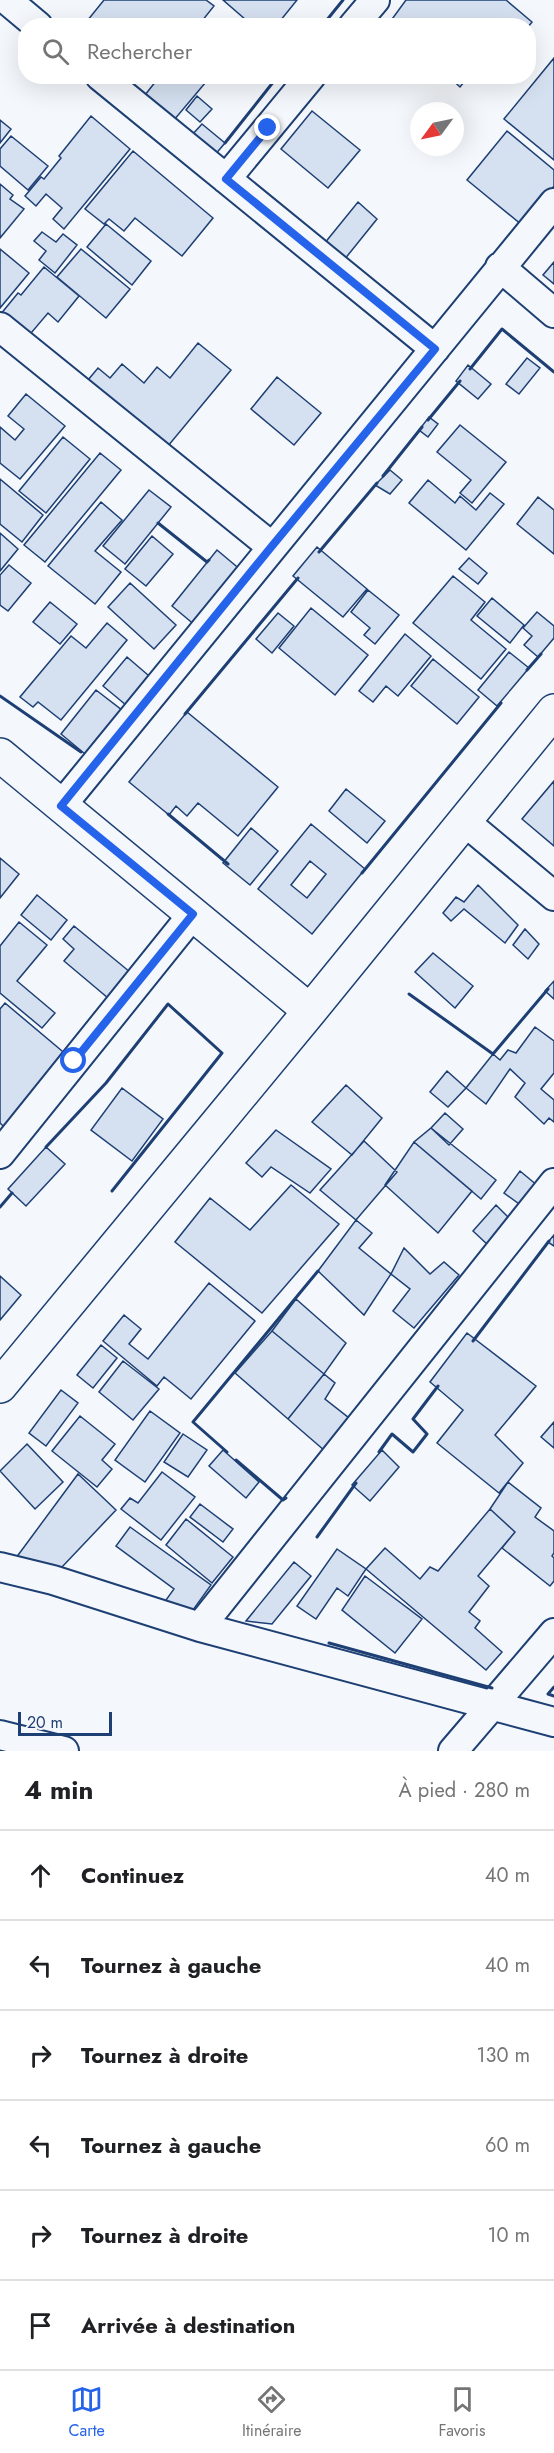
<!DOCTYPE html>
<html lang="fr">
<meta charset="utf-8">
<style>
body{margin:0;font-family:Jost,sans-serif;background:#f6f6f6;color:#202124}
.compass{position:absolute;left:410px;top:102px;width:54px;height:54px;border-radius:50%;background:#fff;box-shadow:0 6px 24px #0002;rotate:237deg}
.scale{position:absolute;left:18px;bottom:15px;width:94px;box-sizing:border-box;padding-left:6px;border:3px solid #1d3f73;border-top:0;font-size:16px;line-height:21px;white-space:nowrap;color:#1d3f73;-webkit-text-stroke:4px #f4f7fb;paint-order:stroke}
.stop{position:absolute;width:18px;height:18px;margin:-14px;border:4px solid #2563eb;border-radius:50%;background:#fff}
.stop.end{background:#2563eb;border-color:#fff;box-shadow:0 2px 6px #0008}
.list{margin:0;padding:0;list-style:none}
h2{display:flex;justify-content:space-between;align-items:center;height:78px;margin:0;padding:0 24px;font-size:26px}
h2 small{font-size:20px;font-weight:400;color:#757577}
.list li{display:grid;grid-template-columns:39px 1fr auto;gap:18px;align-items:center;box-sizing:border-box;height:90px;padding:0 24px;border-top:2px solid #e0e0e0}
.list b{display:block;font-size:22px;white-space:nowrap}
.list em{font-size:20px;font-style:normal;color:#757577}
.icon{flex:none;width:33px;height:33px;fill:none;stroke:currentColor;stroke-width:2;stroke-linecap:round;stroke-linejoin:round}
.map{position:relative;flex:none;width:554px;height:1751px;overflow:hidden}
.search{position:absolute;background:#fff;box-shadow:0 6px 24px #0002;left:18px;right:18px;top:18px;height:66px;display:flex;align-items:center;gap:15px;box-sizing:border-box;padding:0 21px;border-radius:24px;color:#757577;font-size:22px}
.sheet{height:618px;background:#fff}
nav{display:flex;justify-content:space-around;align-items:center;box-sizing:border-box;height:84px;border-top:2px solid #e0e0e0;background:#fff;font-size:16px;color:#757577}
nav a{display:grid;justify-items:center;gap:3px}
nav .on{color:#2563eb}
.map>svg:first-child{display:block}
.building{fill:#d5e0f0;stroke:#1d3f73;stroke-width:1.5;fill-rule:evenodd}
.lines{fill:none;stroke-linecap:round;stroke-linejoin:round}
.street-casing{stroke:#1d3f73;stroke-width:32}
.secondary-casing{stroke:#1d3f73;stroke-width:36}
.street{stroke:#f4f7fb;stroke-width:28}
.secondary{stroke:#f4f7fb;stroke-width:33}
.wall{stroke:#1d3f73;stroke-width:3}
.route{stroke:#2563eb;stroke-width:8}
</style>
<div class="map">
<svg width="554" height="1751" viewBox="0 0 554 1751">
<rect width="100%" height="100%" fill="#f4f7fb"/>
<path class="building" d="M 104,0 L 206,0 L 214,6 L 198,26 L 83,26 Z
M 223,0 L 297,0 L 276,26 L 253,26 Z
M 406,0 L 506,0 L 532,22 L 528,27 L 387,26 Z
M 554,58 L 554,160 L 504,119 Z
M 160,76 L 211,76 L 174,120 L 145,95 Z
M 448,76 L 469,76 L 460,87 Z
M 197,96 L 212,109 L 200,122 L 186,110 Z
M 312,111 L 360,150 L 328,188 L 281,149 Z
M 91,116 L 130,149 L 64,229 L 53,219 L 62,208 L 46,194 L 36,206 L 25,196 L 41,177 L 44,179 L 61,158 L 59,156 Z
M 0,120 L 11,129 L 0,143 Z
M 202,124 L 225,143 L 214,156 L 191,136 Z
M 507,131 L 554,170 L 554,186 L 522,225 L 467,180 Z
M 11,136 L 48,166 L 28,190 L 0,166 L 0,149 Z
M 133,151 L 213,218 L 182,256 L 135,218 L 124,231 L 109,219 L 104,224 L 85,209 Z
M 0,184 L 13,195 L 10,199 L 24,209 L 0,238 Z
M 358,202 L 377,219 L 344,260 L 324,244 Z
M 106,224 L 151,261 L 132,285 L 87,247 Z
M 42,232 L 56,242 L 63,234 L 77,245 L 55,273 L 39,260 L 46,251 L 34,241 Z
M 0,249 L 29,273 L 0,308 Z
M 81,249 L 130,289 L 106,318 L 57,277 Z
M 554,262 L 554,284 L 543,275 Z
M 44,267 L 79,296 L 58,322 L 48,313 L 26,339 L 0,315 L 18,293 L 21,295 Z
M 198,343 L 231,370 L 163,452 L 83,386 L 98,368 L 110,378 L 122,364 L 144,383 L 157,367 L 170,378 Z
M 527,358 L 540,368 L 519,394 L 506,384 Z
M 468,365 L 491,384 L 478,399 L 456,381 Z
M 277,377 L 321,413 L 294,445 L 251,409 Z
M 26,394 L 65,426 L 20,479 L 0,463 L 0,427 L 15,440 L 24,429 L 8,416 Z
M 429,417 L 438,424 L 428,437 L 419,430 Z
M 460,425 L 506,462 L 472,503 L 460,493 L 471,480 L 437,452 Z
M 63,437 L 90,459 L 46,513 L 19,491 Z
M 100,453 L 121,470 L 45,562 L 24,545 Z
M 390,470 L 402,480 L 390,494 L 375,485 Z
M 0,479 L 43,515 L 22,542 L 0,524 Z
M 428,480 L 455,503 L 460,496 L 476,510 L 490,493 L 504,504 L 466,550 L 409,503 Z
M 149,490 L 171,507 L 125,564 L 103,546 Z
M 538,497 L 554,510 L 554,554 L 517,524 Z
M 101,502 L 122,520 L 95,551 L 121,572 L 95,604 L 48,566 Z
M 0,533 L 18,549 L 0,571 Z
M 152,536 L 173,554 L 146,586 L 125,569 Z
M 317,547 L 367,589 L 343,617 L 293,576 Z
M 217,550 L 242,571 L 196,626 L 172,606 Z
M 469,558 L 487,573 L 478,584 L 459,569 Z
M 9,565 L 31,583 L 8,611 L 0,605 L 0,575 Z
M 453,576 L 485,602 L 471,620 L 506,649 L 481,679 L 413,623 Z
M 130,583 L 176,625 L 154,649 L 108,607 Z
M 368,590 L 399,615 L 375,644 L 364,635 L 370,628 L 351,612 Z
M 492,598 L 524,625 L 510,643 L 477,616 Z
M 50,602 L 77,624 L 60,644 L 33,622 Z
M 311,608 L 368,655 L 335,695 L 279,648 Z
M 537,612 L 554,626 L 554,638 L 538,657 L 524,645 L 532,636 L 523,628 Z
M 278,613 L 294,626 L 272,653 L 256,639 Z
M 107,623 L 127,640 L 61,720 L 38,702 L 33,707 L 20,697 L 71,636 L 86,648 Z
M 405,634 L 431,656 L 398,696 L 386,686 L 373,702 L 359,691 Z
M 509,652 L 529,668 L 497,706 L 478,690 Z
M 127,657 L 155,681 L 132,710 L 103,686 Z
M 433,659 L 479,697 L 457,724 L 411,686 Z
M 96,690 L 127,714 L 91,759 L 61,734 Z
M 187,712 L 278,787 L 238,836 L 198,803 L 187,816 L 176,806 L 169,815 L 129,782 Z
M 554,781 L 554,846 L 522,819 Z
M 346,789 L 385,821 L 367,843 L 329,811 Z
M 311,824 L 365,869 L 312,934 L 258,889 ZM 310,861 L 326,874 L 307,898 L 291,885 Z
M 251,828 L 278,851 L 250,885 L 223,863 Z
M 0,858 L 19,874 L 0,898 Z
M 478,885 L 518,925 L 505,943 L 464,909 L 451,921 L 443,913 L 456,897 L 464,902 Z
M 37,895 L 67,920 L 51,940 L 21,915 Z
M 19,922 L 47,945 L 17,981 L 55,1013 L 42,1028 L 0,993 L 0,946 Z
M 74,926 L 130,972 L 108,998 L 64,961 L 74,949 L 63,939 Z
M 525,929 L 539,944 L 528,959 L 513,945 Z
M 433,953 L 473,986 L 455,1008 L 415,972 Z
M 554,981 L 554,999 L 545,991 Z
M 5,1003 L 68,1056 L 6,1129 L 0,1123 L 0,1009 Z
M 535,1027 L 554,1041 L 554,1073 L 541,1089 L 554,1100 L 554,1122 L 549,1118 L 544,1124 L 515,1097 L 525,1083 L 510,1069 L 486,1104 L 466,1088 L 493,1054 L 500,1060 L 508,1050 L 516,1053 Z
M 447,1071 L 466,1088 L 448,1107 L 430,1092 Z
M 346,1085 L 382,1118 L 352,1155 L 312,1122 Z
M 122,1088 L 163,1119 L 132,1161 L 91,1130 Z
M 445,1113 L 463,1129 L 449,1145 L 431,1128 Z
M 431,1128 L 496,1180 L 481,1199 L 414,1142 Z
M 276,1130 L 331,1169 L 310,1193 L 271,1167 L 262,1177 L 246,1163 Z
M 364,1141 L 397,1172 L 356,1220 L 320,1190 Z
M 414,1142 L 472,1191 L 438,1233 L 385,1185 Z
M 46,1147 L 65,1164 L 26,1206 L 8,1189 Z
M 520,1171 L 538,1186 L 522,1206 L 504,1193 Z
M 291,1185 L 339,1224 L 262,1313 L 175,1242 L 210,1198 L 250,1230 Z
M 496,1205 L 511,1220 L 489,1246 L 473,1231 Z
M 356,1220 L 372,1233 L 359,1248 L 391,1274 L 364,1315 L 318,1271 Z
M 554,1235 L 554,1246 L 548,1242 Z
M 404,1248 L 430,1274 L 444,1262 L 459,1275 L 414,1328 L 393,1311 L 410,1289 L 391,1274 Z
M 0,1276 L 21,1295 L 0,1320 Z
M 209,1283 L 255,1321 L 191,1399 L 164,1377 L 157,1386 L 103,1341 L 124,1315 L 141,1329 L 129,1344 L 148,1359 Z
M 296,1299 L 346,1343 L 324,1374 L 272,1331 Z
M 272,1331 L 324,1374 L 288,1419 L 235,1373 Z
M 467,1333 L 536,1386 L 495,1435 L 523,1463 L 499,1493 L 437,1443 L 463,1410 L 430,1382 Z
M 101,1345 L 117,1358 L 93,1388 L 77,1375 Z
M 123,1361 L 159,1389 L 133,1420 L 99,1392 Z
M 324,1374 L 335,1383 L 325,1399 L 349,1418 L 325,1451 L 288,1419 Z
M 61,1390 L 78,1403 L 46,1446 L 29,1433 Z
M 150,1411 L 180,1433 L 145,1482 L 115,1460 Z
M 80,1416 L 115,1444 L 102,1460 L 112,1469 L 97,1487 L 52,1451 Z
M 554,1422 L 554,1448 L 541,1437 Z
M 183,1434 L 207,1450 L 188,1477 L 164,1462 Z
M 27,1444 L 63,1482 L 35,1509 L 0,1471 Z
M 223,1450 L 259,1482 L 246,1498 L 209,1466 Z
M 382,1450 L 399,1467 L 370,1501 L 352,1485 Z
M 162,1472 L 195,1497 L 161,1540 L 121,1509 L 130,1498 L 138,1503 Z
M 78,1474 L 116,1510 L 62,1567 L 13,1562 Z
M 508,1482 L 541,1508 L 535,1517 L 554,1531 L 554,1553 L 552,1556 L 554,1558 L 554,1581 L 550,1586 L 502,1548 L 515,1532 L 490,1509 Z
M 200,1504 L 233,1529 L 223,1542 L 190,1517 Z
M 490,1509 L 515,1532 L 478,1576 L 489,1586 L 469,1612 L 480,1621 L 475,1628 L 502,1652 L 486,1670 L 366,1569 L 385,1548 L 420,1579 L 430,1567 L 438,1571 Z
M 186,1519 L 233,1557 L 212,1583 L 166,1545 Z
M 130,1527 L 211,1585 L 188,1617 L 166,1600 L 174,1589 L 116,1546 Z
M 337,1549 L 366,1569 L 348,1596 L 337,1588 L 316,1619 L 297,1606 Z
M 294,1562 L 311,1576 L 272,1624 L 246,1621 Z
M 365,1576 L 422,1619 L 395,1653 L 342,1610 Z"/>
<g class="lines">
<g class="street-casing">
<path id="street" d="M 7,0 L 38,26
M 353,26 L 375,0
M 100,76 L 435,349
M 226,179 L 311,76
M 500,267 L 554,313
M 0,327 L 271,546
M 61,806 L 554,203
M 464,821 L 554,896
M 0,1154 L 193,914
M 0,1567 L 53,1580 L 200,1627 L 554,1722
M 200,1627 L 554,1183
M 0,1735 L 64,1751
M 453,1751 L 554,1633"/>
</g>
<g class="secondary-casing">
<path id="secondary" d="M 0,755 L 310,1011
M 0,1386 L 310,1011 L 554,711"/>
</g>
<use href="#street" class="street"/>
<use href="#secondary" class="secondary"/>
<path class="wall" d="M 322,26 L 343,0
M 225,143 L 278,76
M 470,369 L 502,329 L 554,372
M 428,420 L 460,381
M 383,476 L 422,427
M 158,523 L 207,562 L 209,560
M 319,552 L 377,483
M 527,670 L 541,654
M 0,696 L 81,752
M 185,714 L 298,578
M 168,814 L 228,864
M 362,873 L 501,703
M 409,994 L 493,1054 L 548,989
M 46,1147 L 106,1083 L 168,1004 L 222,1053 L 112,1191
M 0,1207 L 12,1193
M 473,1341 L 549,1241
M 227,1452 L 193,1422 L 318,1271
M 379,1452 L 392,1434 L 413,1452 L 427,1434 L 413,1419 L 438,1386
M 236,1460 L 283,1500 L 286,1498
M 317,1537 L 356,1483
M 329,1643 L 492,1688
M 554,1687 L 548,1694 L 554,1696"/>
</g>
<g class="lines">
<path class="route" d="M 74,1061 L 193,914 L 61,806 L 272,546 L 435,349 L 226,179 L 268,128"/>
</g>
</svg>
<svg class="compass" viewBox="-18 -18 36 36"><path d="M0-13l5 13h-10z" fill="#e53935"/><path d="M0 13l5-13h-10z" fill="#757577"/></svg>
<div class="scale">20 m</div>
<div class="stop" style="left:74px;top:1061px"></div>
<div class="stop end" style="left:268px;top:128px"></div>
<div class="search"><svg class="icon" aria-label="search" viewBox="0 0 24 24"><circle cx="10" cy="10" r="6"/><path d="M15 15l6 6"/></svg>Rechercher</div>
</div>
<section class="sheet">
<h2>4 min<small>À pied · 280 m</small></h2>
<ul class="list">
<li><svg class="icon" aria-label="ahead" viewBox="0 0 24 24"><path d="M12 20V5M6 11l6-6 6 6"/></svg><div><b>Continuez</b></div><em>40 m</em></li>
<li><svg class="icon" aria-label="left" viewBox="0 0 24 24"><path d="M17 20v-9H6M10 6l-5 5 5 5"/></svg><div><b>Tournez à gauche</b></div><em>40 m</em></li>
<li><svg class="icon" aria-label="right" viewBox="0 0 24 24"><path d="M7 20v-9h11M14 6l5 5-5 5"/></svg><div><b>Tournez à droite</b></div><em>130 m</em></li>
<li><svg class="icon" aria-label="left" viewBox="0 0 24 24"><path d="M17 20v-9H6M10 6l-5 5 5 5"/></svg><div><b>Tournez à gauche</b></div><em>60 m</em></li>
<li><svg class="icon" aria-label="right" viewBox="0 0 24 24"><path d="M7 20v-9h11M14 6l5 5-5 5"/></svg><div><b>Tournez à droite</b></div><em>10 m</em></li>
<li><svg class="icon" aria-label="arrive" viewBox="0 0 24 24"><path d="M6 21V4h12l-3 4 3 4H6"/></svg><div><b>Arrivée à destination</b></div></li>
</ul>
</section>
<nav>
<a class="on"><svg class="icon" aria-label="map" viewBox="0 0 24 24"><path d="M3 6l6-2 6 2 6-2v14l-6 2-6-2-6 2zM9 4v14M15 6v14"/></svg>Carte</a>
<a><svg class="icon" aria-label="directions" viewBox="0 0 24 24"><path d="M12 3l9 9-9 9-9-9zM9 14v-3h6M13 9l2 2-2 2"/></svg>Itinéraire</a>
<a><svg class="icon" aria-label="saved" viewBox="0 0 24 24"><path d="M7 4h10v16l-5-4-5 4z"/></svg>Favoris</a>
</nav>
